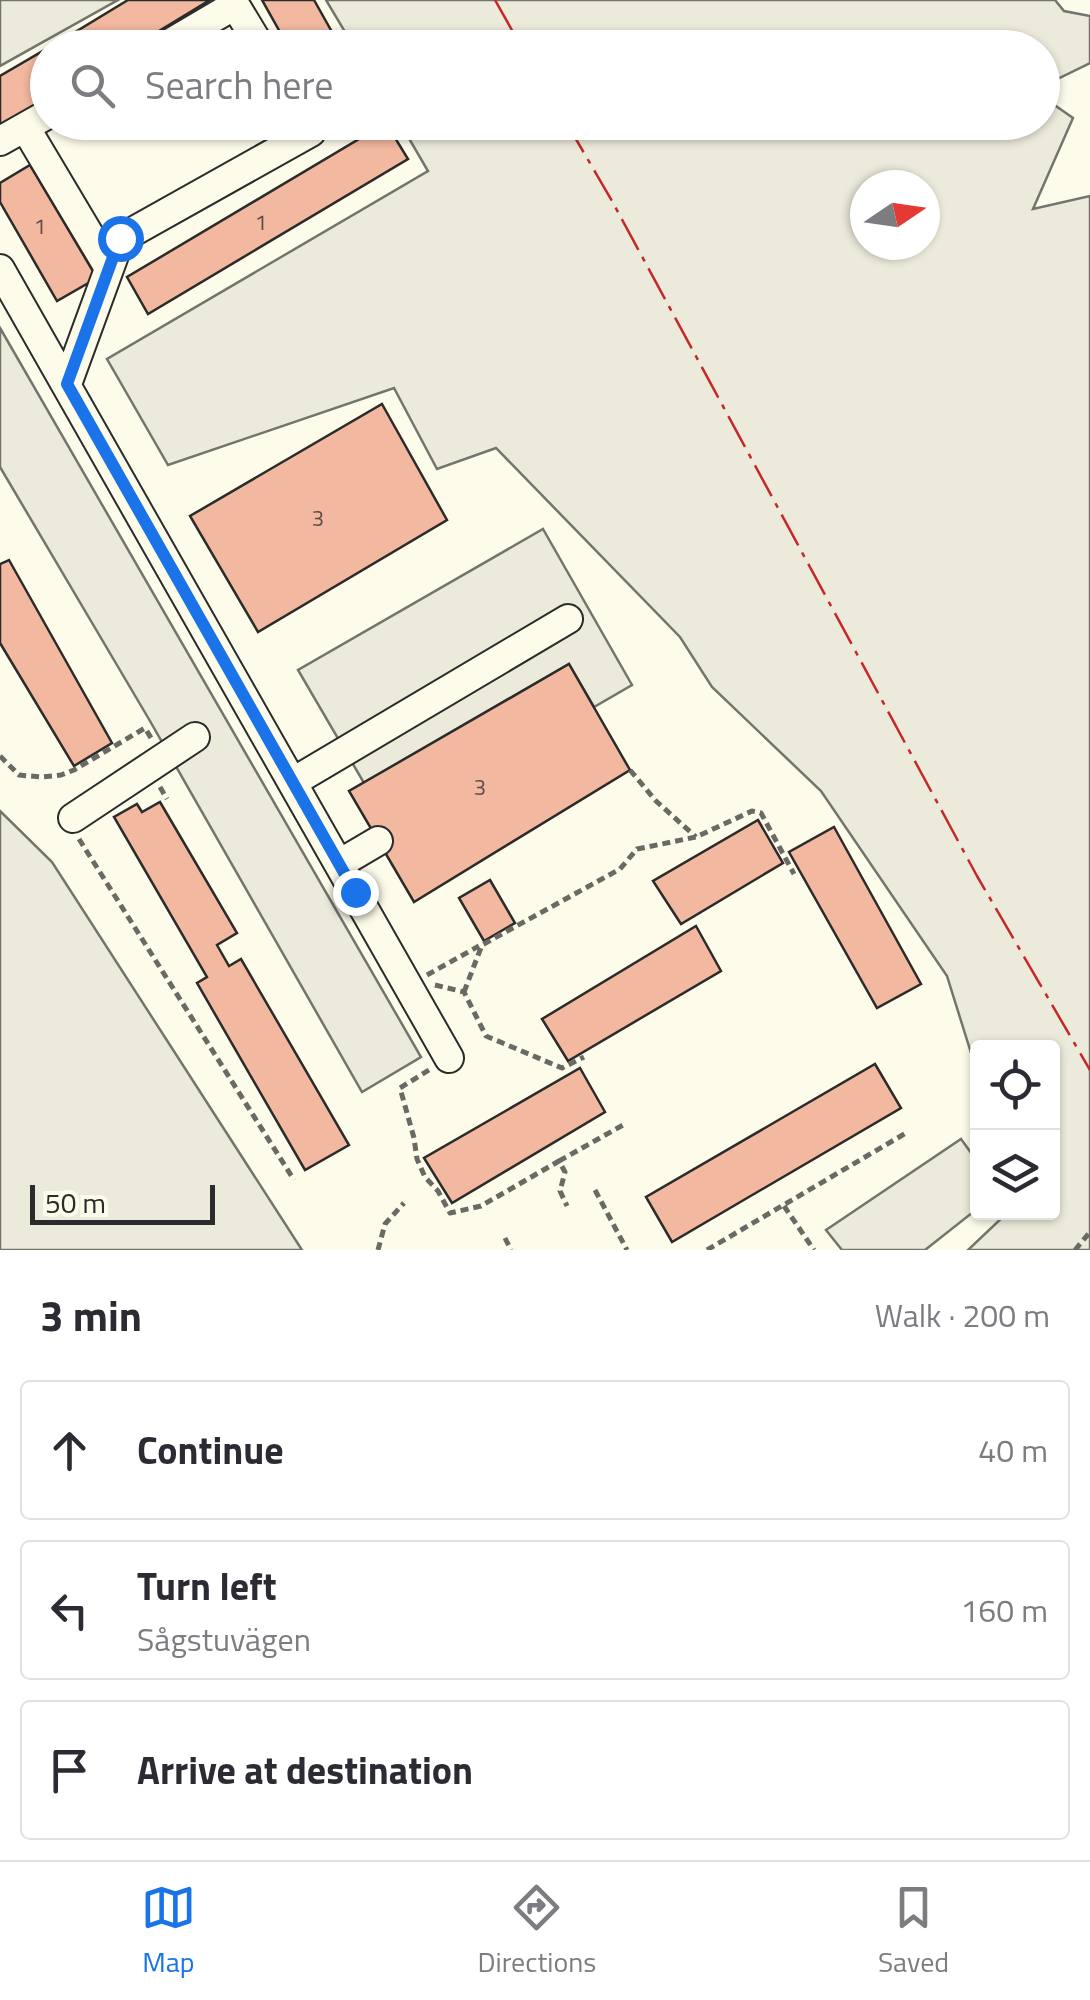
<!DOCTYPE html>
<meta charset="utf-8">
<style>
body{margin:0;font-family:"Titillium Web",sans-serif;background:#f7f7f7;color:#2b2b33}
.controls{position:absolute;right:30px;bottom:30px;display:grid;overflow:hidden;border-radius:10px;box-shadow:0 2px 8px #0004}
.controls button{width:90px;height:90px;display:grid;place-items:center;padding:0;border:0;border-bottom:2px solid #e1e1e2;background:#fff;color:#2b2b33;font:50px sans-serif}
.compass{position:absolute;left:850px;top:170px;width:90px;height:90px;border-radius:50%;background:#fff;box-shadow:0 2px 8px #0004;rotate:77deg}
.scale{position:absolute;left:30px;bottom:25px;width:185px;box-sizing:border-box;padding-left:10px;border:5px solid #2b2b2b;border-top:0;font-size:28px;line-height:35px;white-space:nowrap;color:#2b2b2b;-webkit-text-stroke:8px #fdfbea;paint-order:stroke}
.stop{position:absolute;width:30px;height:30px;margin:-22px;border:8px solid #1a73e8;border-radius:50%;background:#fff}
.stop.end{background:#1a73e8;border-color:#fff;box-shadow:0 2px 10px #0008}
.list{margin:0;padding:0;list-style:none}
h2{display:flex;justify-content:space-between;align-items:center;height:130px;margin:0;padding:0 40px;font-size:42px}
h2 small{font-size:32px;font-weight:400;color:#7c7c81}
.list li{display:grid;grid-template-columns:65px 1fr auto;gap:30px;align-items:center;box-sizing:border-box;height:140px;margin:0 20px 20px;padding:0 20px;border:2px solid #e1e1e2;border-radius:10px}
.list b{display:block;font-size:38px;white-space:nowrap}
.list p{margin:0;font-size:32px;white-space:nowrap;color:#7c7c81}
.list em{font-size:32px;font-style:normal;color:#7c7c81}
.icon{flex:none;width:55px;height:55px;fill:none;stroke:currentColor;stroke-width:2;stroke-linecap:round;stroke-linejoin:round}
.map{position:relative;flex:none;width:1090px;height:1250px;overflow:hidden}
.search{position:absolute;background:#fff;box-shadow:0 2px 8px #0004;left:30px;right:30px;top:30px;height:110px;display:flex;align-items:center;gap:25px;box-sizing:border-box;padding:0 35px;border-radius:55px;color:#7c7c81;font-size:38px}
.sheet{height:610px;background:#fff}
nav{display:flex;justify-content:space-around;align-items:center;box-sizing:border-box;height:140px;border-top:2px solid #e1e1e2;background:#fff;font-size:28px;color:#7c7c81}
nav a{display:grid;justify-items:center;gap:5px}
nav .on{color:#1a73e8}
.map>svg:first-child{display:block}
.green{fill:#ecebdb;stroke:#74746e;stroke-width:2.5;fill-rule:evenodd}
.parking{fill:#eceadb;stroke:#74746e;stroke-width:2.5}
.building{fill:#f2b8a0;stroke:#2b2b2b;stroke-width:2.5}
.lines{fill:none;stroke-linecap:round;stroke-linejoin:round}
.minor-casing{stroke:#2b2b2b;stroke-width:32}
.path{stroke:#6a6964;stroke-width:5;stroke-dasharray:8 5;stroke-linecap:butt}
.minor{stroke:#fdfbea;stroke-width:28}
.power{stroke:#c62828;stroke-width:2.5;stroke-dasharray:35 8 5 8;stroke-linecap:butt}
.route{stroke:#1a73e8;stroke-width:12}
.labels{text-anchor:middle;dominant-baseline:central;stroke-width:8;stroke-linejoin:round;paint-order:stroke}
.number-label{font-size:22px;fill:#5d4e48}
</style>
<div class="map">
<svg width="1090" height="1250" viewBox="0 0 1090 1250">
<rect width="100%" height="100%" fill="#fdfbea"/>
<path class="green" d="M 0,0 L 118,0 L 0,66 Z
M 326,0 L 1055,0 L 1064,11 L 1090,16 L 1090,63 L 1043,86 L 1042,48 L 354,47 Z
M 1043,97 L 1073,118 L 1033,209 L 1090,196 L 1090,1250 L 968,1250 L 1007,1213 L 1052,1212 L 1052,1048 L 978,1048 L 977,1072 L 947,976 L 821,791 L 712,687 L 680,637 L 496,448 L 437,469 L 394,388 L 168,465 L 107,359 L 428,171 L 400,123 L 1042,122 ZM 925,185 L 925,245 L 865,245 L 865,185 Z
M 0,811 L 52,862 L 302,1250 L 0,1250 Z
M 961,1139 L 977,1161 L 977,1209 L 925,1250 L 842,1250 L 826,1230 Z"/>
<path class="parking" d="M 0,328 L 421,1057 L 362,1092 L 150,721 L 0,467 Z
M 543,529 L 632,685 L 594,707 L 569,664 L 364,783 L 298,670 Z"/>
<path class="building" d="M 128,0 L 210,0 L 131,48 L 49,48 Z
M 262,0 L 314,0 L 341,48 L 289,48 Z
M 48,48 L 48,97 L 0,126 L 0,76 Z
M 386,123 L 408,159 L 148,314 L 127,277 Z
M 30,165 L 97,278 L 57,301 L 0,202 L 0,183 Z
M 382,404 L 447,520 L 258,632 L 190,516 Z
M 9,560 L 112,743 L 74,766 L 0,643 L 0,564 Z
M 569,664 L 630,770 L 414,902 L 349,791 Z
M 160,802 L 237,933 L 217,945 L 229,966 L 241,959 L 349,1145 L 305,1170 L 197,983 L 207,977 L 114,817 L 137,804 L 142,812 Z
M 758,820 L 783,863 L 681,924 L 653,881 Z
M 834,827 L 921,984 L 877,1008 L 789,852 Z
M 490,880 L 515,923 L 484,941 L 459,898 Z
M 696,926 L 721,971 L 568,1061 L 542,1019 Z
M 875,1064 L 901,1108 L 672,1242 L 646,1197 Z
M 580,1068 L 605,1112 L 452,1203 L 424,1158 Z"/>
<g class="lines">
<g class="minor-casing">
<path id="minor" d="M 162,48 L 235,5 L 261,48
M 25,127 L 109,268
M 0,141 L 48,114
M 0,269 L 449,1058
M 67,384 L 120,239 L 311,132 L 305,122
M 293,782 L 568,619
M 73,818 L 195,737
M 339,864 L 378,841"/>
</g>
<path class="path" d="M 0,756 L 19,775 L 41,777 L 61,775 L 74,770 L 145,728 L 151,738
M 630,770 L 656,801 L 696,837
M 160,787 L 167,799
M 79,839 L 294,1180
M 427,975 L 479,946
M 435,985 L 464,992 L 486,1036 L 562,1068 L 584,1057
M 464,992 L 482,945 L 620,869 L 637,849 L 696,837 L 752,811 L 761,813 L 794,874
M 429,1070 L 400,1088 L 414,1138 L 417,1159 L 425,1177 L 438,1191 L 450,1213 L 481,1206 L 559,1161 L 565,1172 L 560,1191 L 567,1206
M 559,1161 L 623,1125
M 595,1190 L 627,1250
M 784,1206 L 814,1250
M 505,1238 L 511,1250
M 378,1250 L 385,1224 L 404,1203
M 707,1250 L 906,1133
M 1075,1250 L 1090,1232"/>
<use href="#minor" class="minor"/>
<path class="power" d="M 495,0 L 522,48
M 566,122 L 612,201 L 977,876 L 1090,1070"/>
</g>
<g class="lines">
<path class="route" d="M 120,238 L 67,384 L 355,892"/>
</g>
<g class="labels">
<g class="number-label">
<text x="261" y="222">1</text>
<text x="40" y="226">1</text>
<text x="318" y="518">3</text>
<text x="480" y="787">3</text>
</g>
</g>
</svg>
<div class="controls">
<button><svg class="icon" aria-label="locate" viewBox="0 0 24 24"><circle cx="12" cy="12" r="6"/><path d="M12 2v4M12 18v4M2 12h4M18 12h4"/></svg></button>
<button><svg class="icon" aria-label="layers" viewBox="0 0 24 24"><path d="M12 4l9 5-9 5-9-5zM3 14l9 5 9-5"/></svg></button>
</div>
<svg class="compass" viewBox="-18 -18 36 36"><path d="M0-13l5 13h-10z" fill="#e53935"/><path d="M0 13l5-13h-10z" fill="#7c7c81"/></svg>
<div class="scale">50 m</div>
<div class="stop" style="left:120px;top:238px"></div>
<div class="stop end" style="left:355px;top:892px"></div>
<div class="search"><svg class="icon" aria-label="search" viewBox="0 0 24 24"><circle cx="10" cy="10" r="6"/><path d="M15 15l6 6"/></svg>Search here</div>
</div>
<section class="sheet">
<h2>3 min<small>Walk · 200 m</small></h2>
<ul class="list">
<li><svg class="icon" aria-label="ahead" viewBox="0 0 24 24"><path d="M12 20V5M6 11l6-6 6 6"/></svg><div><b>Continue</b></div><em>40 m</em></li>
<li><svg class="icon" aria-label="left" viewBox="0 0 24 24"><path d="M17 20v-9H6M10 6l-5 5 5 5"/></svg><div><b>Turn left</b><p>Sågstuvägen</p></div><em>160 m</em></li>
<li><svg class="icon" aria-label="arrive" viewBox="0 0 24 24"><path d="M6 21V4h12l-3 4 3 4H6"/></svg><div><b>Arrive at destination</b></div></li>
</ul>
</section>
<nav>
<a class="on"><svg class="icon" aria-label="map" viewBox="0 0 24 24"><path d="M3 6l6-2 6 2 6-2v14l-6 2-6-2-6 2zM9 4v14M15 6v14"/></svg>Map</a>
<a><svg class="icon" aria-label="directions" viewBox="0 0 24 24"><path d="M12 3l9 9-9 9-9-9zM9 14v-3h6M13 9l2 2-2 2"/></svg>Directions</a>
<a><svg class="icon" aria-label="saved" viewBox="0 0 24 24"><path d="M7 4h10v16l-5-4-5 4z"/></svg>Saved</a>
</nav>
